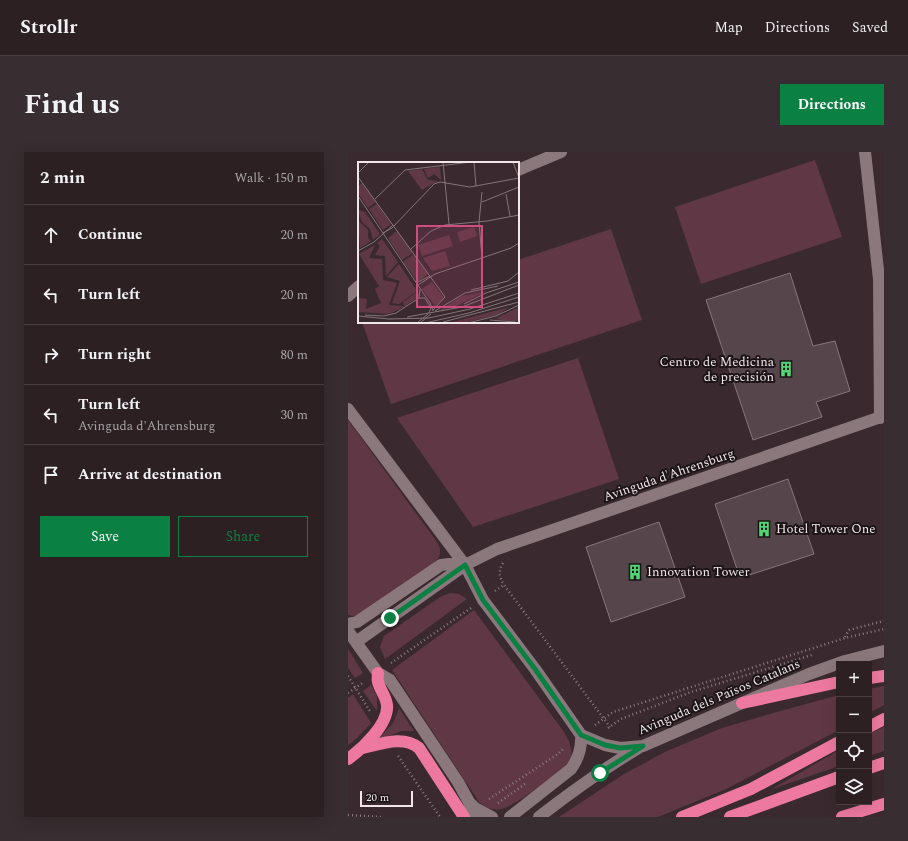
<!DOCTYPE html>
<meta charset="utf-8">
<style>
body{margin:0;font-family:Spectral,serif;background:#382d30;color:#f1f3f6}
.controls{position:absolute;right:12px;bottom:12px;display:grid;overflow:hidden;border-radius:0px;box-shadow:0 4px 16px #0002}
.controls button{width:36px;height:36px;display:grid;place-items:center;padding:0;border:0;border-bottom:1px solid #483e41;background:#2c2023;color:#f1f3f6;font:20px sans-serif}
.scale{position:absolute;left:12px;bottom:10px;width:53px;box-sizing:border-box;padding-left:4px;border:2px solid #f1e6e9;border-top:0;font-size:11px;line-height:14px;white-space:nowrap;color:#f1e6e9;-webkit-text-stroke:3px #1c1517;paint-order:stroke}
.stop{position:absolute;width:12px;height:12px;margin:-9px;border:3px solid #0b8043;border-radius:50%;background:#fff}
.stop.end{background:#0b8043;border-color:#fff;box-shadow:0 1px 4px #0008}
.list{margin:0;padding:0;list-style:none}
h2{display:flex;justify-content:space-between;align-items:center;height:52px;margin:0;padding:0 16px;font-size:17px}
h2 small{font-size:13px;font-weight:400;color:#a6a3a6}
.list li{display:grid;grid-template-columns:26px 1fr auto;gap:12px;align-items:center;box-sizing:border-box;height:60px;padding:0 16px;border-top:1px solid #483e41}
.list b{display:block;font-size:15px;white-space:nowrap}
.list p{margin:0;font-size:13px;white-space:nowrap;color:#a6a3a6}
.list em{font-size:13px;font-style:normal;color:#a6a3a6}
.actions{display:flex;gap:8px;padding:12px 16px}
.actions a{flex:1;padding:9px 0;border:1px solid #0b8043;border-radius:0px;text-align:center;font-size:14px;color:#0b8043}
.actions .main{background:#0b8043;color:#fff}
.icon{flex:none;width:22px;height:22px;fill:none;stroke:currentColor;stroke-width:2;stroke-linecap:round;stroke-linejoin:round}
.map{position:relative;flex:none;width:536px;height:665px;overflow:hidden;border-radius:0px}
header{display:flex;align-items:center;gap:24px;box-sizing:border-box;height:56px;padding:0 20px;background:#2c2023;border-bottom:1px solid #483e41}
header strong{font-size:19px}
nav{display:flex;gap:22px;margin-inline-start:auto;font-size:14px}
.intro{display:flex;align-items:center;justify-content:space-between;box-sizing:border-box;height:96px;padding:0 24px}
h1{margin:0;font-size:28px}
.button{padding:10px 18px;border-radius:0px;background:#0b8043;color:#fff;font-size:14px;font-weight:700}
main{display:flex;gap:24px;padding:0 24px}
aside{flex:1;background:#2c2023;border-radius:0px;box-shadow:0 4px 16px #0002}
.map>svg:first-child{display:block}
.green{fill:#603845}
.building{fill:#56454a;stroke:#88757a}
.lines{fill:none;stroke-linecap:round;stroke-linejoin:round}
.path{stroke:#8a7c81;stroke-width:2.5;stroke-dasharray:1 3;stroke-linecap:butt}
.minor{stroke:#8b787d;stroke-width:12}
.highway{stroke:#ed79a1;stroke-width:12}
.route{stroke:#0b8043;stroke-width:5}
.labels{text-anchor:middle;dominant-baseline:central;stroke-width:4;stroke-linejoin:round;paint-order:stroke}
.poi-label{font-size:13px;fill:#f1e6e9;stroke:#1c1517;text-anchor:start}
.street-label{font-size:13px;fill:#f1e6e9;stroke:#1c1517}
.inset-road{fill:none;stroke:#837579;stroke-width:1}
.view{fill:#ce4c7e;fill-opacity:0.15;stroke:#ce4c7e;stroke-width:2}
.inset-edge{fill:none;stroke:#f1e6e9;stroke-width:2}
</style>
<header>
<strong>Strollr</strong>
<nav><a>Map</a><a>Directions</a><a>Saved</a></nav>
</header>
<div class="intro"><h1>Find us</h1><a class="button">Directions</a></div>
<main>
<aside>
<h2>2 min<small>Walk · 150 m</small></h2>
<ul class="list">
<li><svg class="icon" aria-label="ahead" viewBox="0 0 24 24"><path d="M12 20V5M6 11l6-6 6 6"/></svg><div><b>Continue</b></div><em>20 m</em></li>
<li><svg class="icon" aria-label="left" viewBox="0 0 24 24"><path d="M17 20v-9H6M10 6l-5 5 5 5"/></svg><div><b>Turn left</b></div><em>20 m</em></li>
<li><svg class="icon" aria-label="right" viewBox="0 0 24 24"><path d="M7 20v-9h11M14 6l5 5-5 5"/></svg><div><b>Turn right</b></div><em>80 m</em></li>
<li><svg class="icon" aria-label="left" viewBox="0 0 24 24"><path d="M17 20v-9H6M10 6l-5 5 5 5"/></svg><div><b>Turn left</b><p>Avinguda d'Ahrensburg</p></div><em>30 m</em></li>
<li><svg class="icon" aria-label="arrive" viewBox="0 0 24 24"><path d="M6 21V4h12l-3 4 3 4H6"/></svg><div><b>Arrive at destination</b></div></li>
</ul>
<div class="actions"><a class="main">Save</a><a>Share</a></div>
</aside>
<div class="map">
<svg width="536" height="665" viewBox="0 0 536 665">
<rect width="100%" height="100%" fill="#3a2a2f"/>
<path class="green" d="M 467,8 L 494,85 L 353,132 L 327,55 Z
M 263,77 L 294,168 L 43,252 L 14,170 L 170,170 L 170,108 Z
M 230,206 L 271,327 L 125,375 L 49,266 Z
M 0,268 L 89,390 C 94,398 93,405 86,411 L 10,463 L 6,464 L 0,463 Z
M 102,441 L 111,442 L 119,447 L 37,507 L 32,495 L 36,484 L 92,445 Z
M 126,458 L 216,580 C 225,596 228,605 213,618 C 200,628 167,654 153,657 C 145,659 137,655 131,650 L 44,518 Z
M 0,497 L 15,521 L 7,526 L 0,516 Z
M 23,533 L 29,544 L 29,559 L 15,539 Z
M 536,534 L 536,553 L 521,561 L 521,537 Z
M 5,542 L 23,571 L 8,587 L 0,593 L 0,546 Z
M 491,543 L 491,578 L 378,637 L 310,665 L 211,665 L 276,622 L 319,599 L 374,576 L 425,561 Z
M 51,556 L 66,579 L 53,579 L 32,588 L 31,586 L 45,571 Z
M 536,575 L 536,599 L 521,604 L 521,582 Z
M 491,598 L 491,614 L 424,637 Z"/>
<path class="building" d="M 442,121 L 465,194 L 487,189 L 502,239 L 468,250 L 474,265 L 405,288 L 358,148 Z
M 440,327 L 466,402 L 392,426 L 367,352 Z
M 311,370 L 337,445 L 263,470 L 238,395 Z"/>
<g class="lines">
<path class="path" d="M 155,411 C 150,420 151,424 156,433 L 262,575
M 147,439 L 156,433
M 497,485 L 501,478 L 536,469
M 43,511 L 123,456
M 0,524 L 23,561
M 0,541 L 16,530
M 247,573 L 265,560 L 497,486 L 536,477
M 260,576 L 273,567 L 343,540 L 464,503
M 50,604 L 92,665
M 141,647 L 210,602 L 216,596
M 150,651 L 177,632
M 0,663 L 34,665"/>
<path class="minor" d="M 517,0 L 531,127 L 532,266
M 170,18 L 213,0
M 0,144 L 11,134
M 0,257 L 117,413 L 135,448 L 187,517 L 233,583 C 234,596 230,607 223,617 L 162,665
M 0,472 L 9,470 L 93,413 L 101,412 L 117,413
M 0,479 L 30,521 L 42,528 L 110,630 L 121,650 L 125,665
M 8,490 L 117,413 L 149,397 L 536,264
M 233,583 L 257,593 L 272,596 L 295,594 L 461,522 L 497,509 L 536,499
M 121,650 L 127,656 L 144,665
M 191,665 C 223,640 257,616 292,595"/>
<path class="highway" d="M 521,526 L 536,524
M 394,551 L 491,530
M 521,575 L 536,567
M 15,596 C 33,592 55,583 71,596 L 116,665
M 0,607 C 14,597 41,572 39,553 C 38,544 32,538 30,530 C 29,528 30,524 30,521
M 521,616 L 536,611
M 334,665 L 403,637 L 491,590
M 382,665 L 491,625
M 494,665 L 536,652"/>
</g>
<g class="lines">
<path class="route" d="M 42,466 L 117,413 L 135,448 L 187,517 L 233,583 L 257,593 L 272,596 L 295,594 L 252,621"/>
</g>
<defs>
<g id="building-bare" transform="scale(1.2)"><path d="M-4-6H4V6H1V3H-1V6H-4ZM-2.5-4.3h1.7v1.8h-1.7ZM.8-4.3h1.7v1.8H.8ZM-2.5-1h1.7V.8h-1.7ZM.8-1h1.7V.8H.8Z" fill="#4fd675" stroke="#1c1517" stroke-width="2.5" paint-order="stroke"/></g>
</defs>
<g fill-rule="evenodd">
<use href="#building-bare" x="438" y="217"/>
<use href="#building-bare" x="416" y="377"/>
<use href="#building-bare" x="287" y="420"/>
</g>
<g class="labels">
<g class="poi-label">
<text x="426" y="210" text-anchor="end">Centro de Medicina<tspan x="426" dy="15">de precisión</tspan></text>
<text x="428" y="377">Hotel Tower One</text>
<text x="299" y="420">Innovation Tower</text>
</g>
<g class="street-label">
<text transform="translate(321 323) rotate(-19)">Avinguda d'Ahrensburg</text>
<text transform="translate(371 545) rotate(-23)">Avinguda dels Països Catalans</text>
</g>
</g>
<g transform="translate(10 10)">
<rect width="161" height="161" fill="#3a2a2f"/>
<path d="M 82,5 L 83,18 L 76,12 L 70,16 L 66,7 ZM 64,7 L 70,18 L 80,19 L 64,28 L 50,9 ZM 4,21 L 18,40 L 10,46 L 0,31 L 0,24 ZM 19,42 L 33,62 L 25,68 L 11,47 ZM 0,48 L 7,50 L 22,72 L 15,78 L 12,67 L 4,60 ZM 0,58 L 10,68 L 10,76 L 13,79 L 2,86 ZM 116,65 L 119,74 L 102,80 L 99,70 ZM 39,69 L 55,91 L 44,98 L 30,76 ZM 91,73 L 95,84 L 64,94 L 60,83 ZM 24,77 L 40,100 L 28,114 L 27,94 L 17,93 L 22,84 L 19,81 ZM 17,83 L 11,96 L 24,97 L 25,118 L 39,121 L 31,143 L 46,144 L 45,140 L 59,130 L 62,133 L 56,138 L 46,145 L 40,148 L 30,152 L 0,150 L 0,136 L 9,137 L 8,147 L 23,141 L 17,127 L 21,124 L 1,92 ZM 87,89 L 92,104 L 74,109 L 65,96 ZM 56,92 L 70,112 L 60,120 L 45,100 ZM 41,102 L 59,129 L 41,142 L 34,141 L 42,119 L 29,115 ZM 74,120 L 86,136 L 77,144 L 64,127 ZM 129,129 L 98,144 L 79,150 L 104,134 ZM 151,145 L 140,153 L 105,161 L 91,161 ZM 161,145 L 161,155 L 158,160 L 137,157 Z" fill="#603845"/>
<path class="inset-road" d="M 85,0 L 91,62M 116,0 L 118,24M 155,0 L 161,16M 0,11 L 11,0M 0,15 L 87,135M 148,32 L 152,54M 0,34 L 72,141 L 75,149M 17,37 L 47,8 L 113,0M 124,40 L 161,25M 25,71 L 34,66 L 76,22 L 82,20 L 112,25 L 161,16M 53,87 L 73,69 L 87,63 L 129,59 L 161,53M 0,89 L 16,80 L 35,63M 124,96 L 121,60 L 124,30M 58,121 L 72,114M 60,123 L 77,112 L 153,86 L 161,81M 113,128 L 150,119 L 161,110M 107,131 L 140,124M 61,136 L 67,136 L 73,146 L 71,151M 106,142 L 128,131 L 161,120M 75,148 L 87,135M 77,149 L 107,131M 7,153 L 26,154 L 38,151 L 61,136 L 62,127M 0,154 L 31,157 L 71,156 L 112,147 L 161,131M 49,155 L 104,145 L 161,123M 132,158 L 157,160M 85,160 L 161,140M 59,161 L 70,152M 62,161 L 73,152M 67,161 L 111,151 L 161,135M 110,161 L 138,154 L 161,143"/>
<path class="view" d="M 59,64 L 124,64 L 124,145 L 59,145 Z"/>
<rect width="161" height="161" class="inset-edge"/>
</g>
</svg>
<div class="controls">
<button>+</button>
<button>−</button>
<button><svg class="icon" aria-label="locate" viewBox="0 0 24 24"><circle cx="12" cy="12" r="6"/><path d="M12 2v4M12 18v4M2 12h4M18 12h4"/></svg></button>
<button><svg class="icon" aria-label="layers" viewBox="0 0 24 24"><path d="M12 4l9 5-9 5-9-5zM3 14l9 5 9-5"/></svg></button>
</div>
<div class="scale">20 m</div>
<div class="stop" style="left:252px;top:621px"></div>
<div class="stop end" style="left:42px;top:466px"></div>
</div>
</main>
